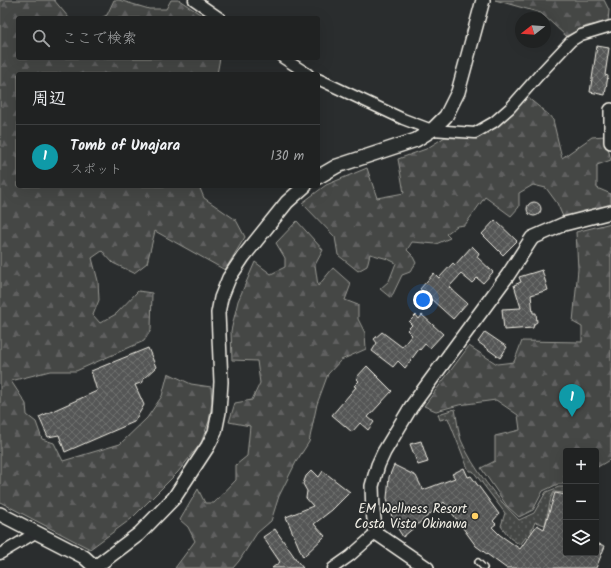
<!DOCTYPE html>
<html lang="ja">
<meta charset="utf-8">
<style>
body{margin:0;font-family:Kalam,"Klee One",sans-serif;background:#2d2f2f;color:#f1f3f6}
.controls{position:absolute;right:12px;bottom:12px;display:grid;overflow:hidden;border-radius:4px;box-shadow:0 4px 16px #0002}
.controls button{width:36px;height:36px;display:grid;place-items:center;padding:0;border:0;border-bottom:1px solid #3d3f40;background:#202222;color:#f1f3f6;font:20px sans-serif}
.compass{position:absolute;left:515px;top:12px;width:36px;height:36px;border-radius:50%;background:#202222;box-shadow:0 4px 16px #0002;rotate:253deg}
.you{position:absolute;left:423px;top:300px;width:14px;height:14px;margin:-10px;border:3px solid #fff;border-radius:50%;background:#1a73e8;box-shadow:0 0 0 6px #1a73e833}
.badge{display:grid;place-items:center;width:26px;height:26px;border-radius:50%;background:#8c9099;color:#fff;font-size:13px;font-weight:700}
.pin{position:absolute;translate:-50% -33px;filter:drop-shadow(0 1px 2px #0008)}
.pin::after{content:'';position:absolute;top:21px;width:14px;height:12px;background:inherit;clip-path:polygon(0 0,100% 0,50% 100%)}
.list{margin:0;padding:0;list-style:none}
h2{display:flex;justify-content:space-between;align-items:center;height:52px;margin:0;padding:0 16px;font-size:17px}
h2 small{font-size:13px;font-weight:400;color:#a2a4a5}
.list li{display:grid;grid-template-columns:26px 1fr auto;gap:12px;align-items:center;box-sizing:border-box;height:64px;padding:0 16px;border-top:1px solid #3d3f40}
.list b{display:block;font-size:15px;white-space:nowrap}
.list p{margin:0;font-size:13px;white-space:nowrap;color:#a2a4a5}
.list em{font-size:13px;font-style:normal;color:#a2a4a5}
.icon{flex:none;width:22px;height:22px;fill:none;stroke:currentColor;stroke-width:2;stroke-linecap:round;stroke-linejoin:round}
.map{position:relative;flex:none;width:611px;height:568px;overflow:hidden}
.search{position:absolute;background:#202222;box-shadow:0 4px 16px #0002;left:16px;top:16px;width:304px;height:44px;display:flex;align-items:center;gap:10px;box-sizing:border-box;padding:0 14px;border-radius:4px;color:#a2a4a5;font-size:15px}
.panel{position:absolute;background:#202222;box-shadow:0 4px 16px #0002;left:16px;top:72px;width:304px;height:116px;border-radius:4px}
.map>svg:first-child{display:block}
.green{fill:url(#green-dots);stroke:#9c9c96}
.forest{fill:url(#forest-firs);stroke:#9c9c96}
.building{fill:url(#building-cross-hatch);stroke:#f4f1e8}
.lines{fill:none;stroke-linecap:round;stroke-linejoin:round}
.service-casing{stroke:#f4f1e8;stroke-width:8}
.minor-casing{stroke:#f4f1e8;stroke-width:13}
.tertiary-casing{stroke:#f4f1e8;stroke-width:16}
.service{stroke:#2a2d2e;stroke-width:5}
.minor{stroke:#2a2d2e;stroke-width:10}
.tertiary{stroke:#2a2d2e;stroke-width:13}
.poi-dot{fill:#ffd166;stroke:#2a2d2e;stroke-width:1.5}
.labels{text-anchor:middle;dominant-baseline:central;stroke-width:3.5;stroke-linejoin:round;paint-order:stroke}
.poi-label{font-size:13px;fill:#f4f1e8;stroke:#2a2d2e;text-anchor:end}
</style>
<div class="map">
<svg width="611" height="568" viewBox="0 0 611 568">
<defs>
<pattern id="green-dots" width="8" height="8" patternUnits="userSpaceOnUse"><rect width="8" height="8" fill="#444645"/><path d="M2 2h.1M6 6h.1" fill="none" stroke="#606160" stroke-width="1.8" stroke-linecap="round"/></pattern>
<pattern id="forest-firs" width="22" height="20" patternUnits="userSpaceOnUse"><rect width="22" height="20" fill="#444645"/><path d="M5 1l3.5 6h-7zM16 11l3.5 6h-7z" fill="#606160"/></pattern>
<pattern id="building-cross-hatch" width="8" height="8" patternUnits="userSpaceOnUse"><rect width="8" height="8" fill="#555756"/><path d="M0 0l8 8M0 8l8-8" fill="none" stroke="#6e706e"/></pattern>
</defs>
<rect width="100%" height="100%" fill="#2a2d2e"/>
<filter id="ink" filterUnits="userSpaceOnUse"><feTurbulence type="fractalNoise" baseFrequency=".025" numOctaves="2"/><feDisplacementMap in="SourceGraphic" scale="8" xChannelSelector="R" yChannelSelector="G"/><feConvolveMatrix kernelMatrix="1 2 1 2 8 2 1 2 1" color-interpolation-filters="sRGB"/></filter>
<g filter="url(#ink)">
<path class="green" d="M 455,409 C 457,419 458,431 461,440 C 474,470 496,497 519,520 L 534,513 L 546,492 L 559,487 L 566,487 L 566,493 L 554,492 L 551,498 L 545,525 L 535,522 L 531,532 L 539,538 L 536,542 L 526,537 L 520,545 L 510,538 L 501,526 L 505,513 L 473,471 L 469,471 L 448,418 L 440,420 L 438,414 Z"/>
<path class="forest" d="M 0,0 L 54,0 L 69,18 L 18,18 L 18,58 L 220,58 L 217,74 L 18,74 L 18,186 L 199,186 L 204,198 L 236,220 L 245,237 L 225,270 L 155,231 L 147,263 L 134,273 L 113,263 L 102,251 L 92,258 L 98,281 L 99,300 L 93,315 L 100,323 L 116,314 L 138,291 L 152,293 L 151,330 L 144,341 L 76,371 L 50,371 L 11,381 L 26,404 L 27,415 L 36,422 L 42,439 L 54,443 L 63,461 L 120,444 L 147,418 L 162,396 L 168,373 L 191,384 L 211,387 L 212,402 L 209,421 L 201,443 L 178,472 L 131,519 L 90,549 L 0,502 Z
M 114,0 L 119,0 L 149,9 L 166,9 L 171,0 L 179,0 L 206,18 L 101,18 L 107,15 Z
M 495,0 L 604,0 L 609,10 L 608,22 L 587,26 L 566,36 L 541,13 Z
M 527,97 L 549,115 L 553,120 L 562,158 L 592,137 L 605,136 L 611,160 L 597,165 L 597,188 L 611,194 L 611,206 L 564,219 L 557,203 L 546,188 L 533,185 L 519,193 L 519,207 L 511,216 L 485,197 L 465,225 L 457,226 L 446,234 L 450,238 L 436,244 L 412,242 L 407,250 L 412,255 L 416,263 L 410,272 L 402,275 L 391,298 L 380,289 L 389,281 L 396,263 L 388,259 L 370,254 L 367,266 L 358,271 L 338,255 L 335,237 L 302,203 L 326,185 L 367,168 L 377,198 L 404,193 L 398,159 L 426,149 L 445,137 C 464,140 485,135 501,123 C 510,116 519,105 527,97 Z
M 297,221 L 323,250 L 315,265 L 318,286 L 333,268 L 351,284 L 345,300 L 358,305 L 358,319 L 365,333 L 366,349 L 341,360 L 328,374 L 317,404 L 309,442 L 296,462 L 279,496 L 271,521 L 257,533 L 239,561 L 233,568 L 175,568 L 195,541 L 188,527 L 180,520 L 198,489 L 205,503 L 214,503 L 236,480 L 236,465 L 247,456 L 250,426 L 229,422 L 235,403 L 252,400 L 260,383 L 257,361 L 232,360 L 231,331 L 238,301 L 255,262 L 271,274 L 285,267 L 285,258 L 276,243 Z
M 611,223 L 611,459 L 596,468 L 596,451 L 566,451 L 566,484 L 558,484 L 543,491 L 533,510 L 519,517 L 507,506 L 481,468 L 495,461 L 495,436 L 520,430 L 518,415 L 496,400 L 459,405 L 436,411 L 424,406 L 469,346 L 497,364 L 514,362 L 522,341 L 582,342 L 582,327 L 573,322 L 578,269 L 576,232 Z"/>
<path class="building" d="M 597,46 L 609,48 L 605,75 L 608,76 L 605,95 L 590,92 Z
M527 209a7 7 0 1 1 14 0a7 7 0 1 1-14 0Z
M 495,220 L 517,241 L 503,255 L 482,234 Z
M 472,246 L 479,253 L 477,257 L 493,272 L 483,283 L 477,278 L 472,283 L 461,274 L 449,287 L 467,303 L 453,319 L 420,289 L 434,273 L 439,278 L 453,263 L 455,265 Z
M 542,270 L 548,290 L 531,295 L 533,313 L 536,313 L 537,322 L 534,324 L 533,328 L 504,330 L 502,309 L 521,308 L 514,285 L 521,282 L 519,277 Z
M 416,315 L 419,319 L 422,315 L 443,334 L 430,348 L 425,344 L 420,350 L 419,349 L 405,368 L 398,361 L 393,367 L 372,351 L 377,343 L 374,339 L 382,332 L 402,347 L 412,335 L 407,330 L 412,325 L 409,322 Z
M 485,332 L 507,347 L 500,358 L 478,342 Z
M 148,348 L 156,367 L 143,379 L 143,382 L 135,385 L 144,405 L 134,422 L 65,452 L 59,435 L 48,437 L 39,417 L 97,391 L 91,371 Z
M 367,366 L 392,391 L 368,417 L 374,422 L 368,430 L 360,423 L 352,432 L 332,415 L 356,387 L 354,386 L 359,381 L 356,378 Z
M 421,441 L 428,462 L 418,465 L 410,444 Z
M 394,465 L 416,476 L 423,490 L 455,478 L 452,474 L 464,468 L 468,477 L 471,476 L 499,514 L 493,521 L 496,524 L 492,527 L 500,535 L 520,549 L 537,525 L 544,529 L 555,493 L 566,495 L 566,553 L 596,553 L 596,543 L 605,546 L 596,568 L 506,568 L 476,546 L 444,502 L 403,537 L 393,521 L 387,498 L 389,477 Z
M 312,470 L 319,477 L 323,471 L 350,492 L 332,510 L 314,524 L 325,536 L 303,557 L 286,517 L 313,506 L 306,498 L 307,491 L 303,484 L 306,476 Z
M 275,529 L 298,562 L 303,568 L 272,568 L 280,562 L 263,537 Z"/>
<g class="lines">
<g class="service-casing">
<path id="service" d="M 478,562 L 484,568"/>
</g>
<g class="minor-casing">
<path id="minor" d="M 194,0 L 220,18
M 283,58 L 308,74
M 318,79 L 403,119 L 432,130 L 475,133 L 494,122 L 510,108 L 539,75 L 571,41 L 581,35 L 611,26
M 0,554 L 37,532
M 333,568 L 350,556 L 376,533"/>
</g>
<g class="tertiary-casing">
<path id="tertiary" d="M 611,110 L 611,142
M 318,177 L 337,166 L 416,140 L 432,130 L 446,116 L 458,92 L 483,0
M 0,514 L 84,557 L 95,567
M 94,568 L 139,534 L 174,498 L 208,446 L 215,432 L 219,412 L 221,382 L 218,313 L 221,298 L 229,278 L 243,257 L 287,202 L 305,186
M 427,568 L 376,533 L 373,512 L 372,486 L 378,465 L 384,452 L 411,407 L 508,275 L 532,238 L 564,224 L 611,212"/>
</g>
<use href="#service" class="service"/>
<use href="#minor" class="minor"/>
<use href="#tertiary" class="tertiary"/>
</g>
</g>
<circle class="poi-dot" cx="475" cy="516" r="4"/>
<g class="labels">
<g class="poi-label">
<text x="467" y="509">EM Wellness Resort<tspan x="467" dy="15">Costa Vista Okinawa</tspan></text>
</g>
</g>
</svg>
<div class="controls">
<button>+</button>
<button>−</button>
<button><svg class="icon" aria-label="layers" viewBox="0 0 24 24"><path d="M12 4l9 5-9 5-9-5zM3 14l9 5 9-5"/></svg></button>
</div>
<svg class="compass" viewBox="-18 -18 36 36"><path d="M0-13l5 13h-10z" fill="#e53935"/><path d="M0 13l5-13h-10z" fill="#a2a4a5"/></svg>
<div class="you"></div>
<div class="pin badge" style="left:572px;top:417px;background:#0f9aa8">1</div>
<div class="search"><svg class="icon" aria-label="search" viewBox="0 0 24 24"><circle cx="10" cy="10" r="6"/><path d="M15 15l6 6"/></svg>ここで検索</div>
<section class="panel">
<h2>周辺<small></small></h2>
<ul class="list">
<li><span class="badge" style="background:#0f9aa8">1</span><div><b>Tomb of Unajara</b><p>スポット</p></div><em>130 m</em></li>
</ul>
</section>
</div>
